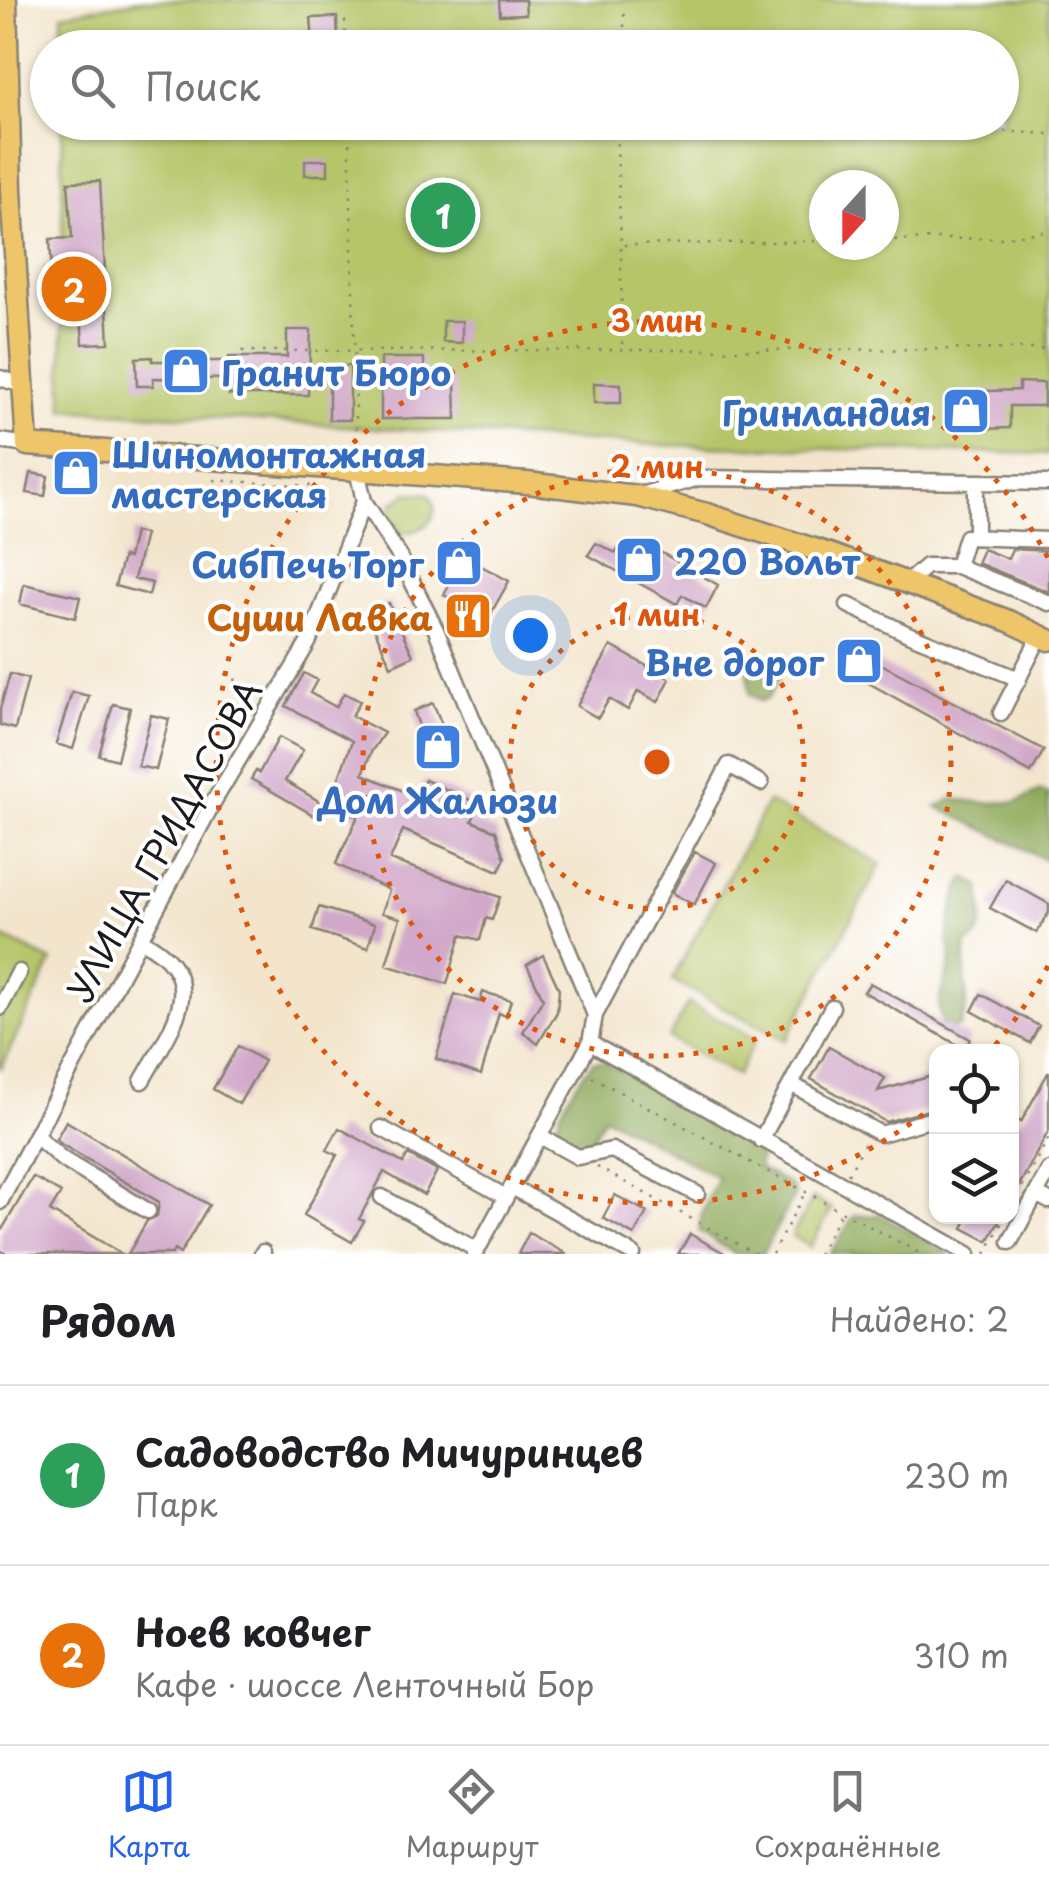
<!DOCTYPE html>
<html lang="ru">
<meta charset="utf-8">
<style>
body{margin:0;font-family:"Playpen Sans",sans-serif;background:#f6f6f6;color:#202124}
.controls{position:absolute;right:30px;bottom:30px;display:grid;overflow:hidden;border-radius:20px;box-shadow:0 2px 8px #0004}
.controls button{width:90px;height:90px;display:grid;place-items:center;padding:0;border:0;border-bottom:2px solid #e0e0e0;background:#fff;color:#202124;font:50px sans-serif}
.compass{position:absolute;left:809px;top:170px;width:90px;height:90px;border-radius:50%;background:#fff;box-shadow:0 2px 8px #0004;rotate:201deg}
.you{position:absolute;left:530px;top:635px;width:35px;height:35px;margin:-25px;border:8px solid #fff;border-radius:50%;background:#1a73e8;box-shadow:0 0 0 15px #1a73e833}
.badge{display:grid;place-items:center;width:65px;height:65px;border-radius:50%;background:#2563eb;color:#fff;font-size:32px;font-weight:700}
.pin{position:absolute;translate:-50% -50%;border:5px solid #fff;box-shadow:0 2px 10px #0006}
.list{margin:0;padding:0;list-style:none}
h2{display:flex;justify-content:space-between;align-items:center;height:130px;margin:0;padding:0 40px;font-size:42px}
h2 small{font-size:32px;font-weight:400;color:#757577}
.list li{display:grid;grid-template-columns:65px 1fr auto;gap:30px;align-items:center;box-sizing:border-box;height:180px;padding:0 40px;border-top:2px solid #e0e0e0}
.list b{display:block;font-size:38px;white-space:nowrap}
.list p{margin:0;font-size:32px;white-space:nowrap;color:#757577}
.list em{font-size:32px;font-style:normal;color:#757577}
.icon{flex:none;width:55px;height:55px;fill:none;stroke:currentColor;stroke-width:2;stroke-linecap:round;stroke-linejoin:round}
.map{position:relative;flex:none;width:1049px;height:1254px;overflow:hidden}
.search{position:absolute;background:#fff;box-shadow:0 2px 8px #0004;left:30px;right:30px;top:30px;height:110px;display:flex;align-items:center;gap:25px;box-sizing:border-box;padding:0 35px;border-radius:55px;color:#757577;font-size:38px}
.sheet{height:490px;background:#fff}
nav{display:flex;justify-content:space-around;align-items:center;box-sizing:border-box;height:140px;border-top:2px solid #e0e0e0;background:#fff;font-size:28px;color:#757577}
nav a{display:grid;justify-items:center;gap:5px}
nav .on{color:#2563eb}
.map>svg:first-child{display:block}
.green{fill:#b5c568;stroke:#687042;stroke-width:2.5;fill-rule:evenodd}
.forest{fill:#90aa5c;stroke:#56633c;stroke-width:2.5}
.building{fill:#d1a8c9}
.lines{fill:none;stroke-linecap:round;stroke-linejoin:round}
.minor-casing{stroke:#888074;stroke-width:19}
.highway-casing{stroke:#888074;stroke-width:25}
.path{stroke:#888074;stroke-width:2.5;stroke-dasharray:2.5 8;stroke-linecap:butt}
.minor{stroke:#fff;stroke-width:14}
.highway{stroke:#eec569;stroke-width:20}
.ring{fill:none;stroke:#de560d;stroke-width:5;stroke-dasharray:5 10}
.labels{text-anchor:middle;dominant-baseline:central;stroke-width:8;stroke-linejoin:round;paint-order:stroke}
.shop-label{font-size:35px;font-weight:bold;fill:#366cbe;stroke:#fff;text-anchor:start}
.food-label{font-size:35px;font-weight:bold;fill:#c56008;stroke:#fff;text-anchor:end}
.street-label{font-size:35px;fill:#1c1c1c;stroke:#fff}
.centre{fill:#de560d;stroke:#fff;stroke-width:5}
.ring-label{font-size:30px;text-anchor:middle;font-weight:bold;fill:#de560d;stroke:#fff;stroke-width:8;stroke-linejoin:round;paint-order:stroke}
</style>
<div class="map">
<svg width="1049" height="1254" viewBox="0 0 1049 1254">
<rect width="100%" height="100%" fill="#fff"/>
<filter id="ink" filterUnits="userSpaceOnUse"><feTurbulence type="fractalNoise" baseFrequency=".01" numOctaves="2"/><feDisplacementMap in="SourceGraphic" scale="20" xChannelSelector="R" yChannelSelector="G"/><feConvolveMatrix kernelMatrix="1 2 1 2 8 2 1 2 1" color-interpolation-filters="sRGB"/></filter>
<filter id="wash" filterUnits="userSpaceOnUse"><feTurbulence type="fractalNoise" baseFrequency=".0048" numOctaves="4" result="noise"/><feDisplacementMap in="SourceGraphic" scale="40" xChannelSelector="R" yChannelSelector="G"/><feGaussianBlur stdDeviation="2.25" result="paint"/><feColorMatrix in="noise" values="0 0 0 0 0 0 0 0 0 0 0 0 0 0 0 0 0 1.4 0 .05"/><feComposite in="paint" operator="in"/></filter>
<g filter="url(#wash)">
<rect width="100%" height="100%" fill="#f3e5cc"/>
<path class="green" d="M 141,0 L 1049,0 L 1049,454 L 657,445 L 63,409 L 62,123 L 1002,122 L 1002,48 L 62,48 L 62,14 ZM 824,185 L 884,185 L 884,245 L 824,245 Z
M 408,493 L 429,494 C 445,514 424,533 403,533 L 389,516 L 393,503 Z
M 768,802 L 881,864 L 786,1040 L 672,980 Z
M 0,936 L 52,961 L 0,1070 Z
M 688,1003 L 756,1039 L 737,1075 L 669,1038 Z
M 813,1198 L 832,1209 L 810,1247 L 792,1236 Z"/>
<path class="forest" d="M 758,655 L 776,664 L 780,677 L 768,698 L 761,701 L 750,694 L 747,664 Z
M 1040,791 L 1049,794 L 1049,861 L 937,807 L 952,799 L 986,803 L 1017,802 Z
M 965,878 L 980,886 C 982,908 989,933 967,944 C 960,971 974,1002 959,1027 L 947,1029 C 927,1000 951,983 951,954 C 951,949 948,944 948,939 C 951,918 954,896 965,878 Z
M 593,1062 L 603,1062 L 754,1145 L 760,1156 L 758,1168 L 791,1186 L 795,1194 L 762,1254 L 735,1254 L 699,1231 L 702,1212 L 718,1177 L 604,1116 L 584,1153 L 555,1137 C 555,1112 577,1081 593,1062 Z
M 880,1215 L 952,1254 L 830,1254 L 854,1216 Z"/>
<g id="blocks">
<path class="building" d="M 499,0 L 525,0 L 526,14 L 500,15 Z
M 337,17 L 338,42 L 313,43 L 311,18 Z
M 305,160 L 328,160 L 328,175 L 305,175 Z
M 100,181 L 109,343 L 83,344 L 80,299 L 67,300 L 65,271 L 52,272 L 50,239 L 72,238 L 68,182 Z
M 443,321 L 462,321 L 462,343 L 443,342 Z
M 287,330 L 311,330 L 308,395 L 229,395 L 229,379 L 153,378 L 153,386 L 137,386 L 136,358 L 152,357 L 152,361 L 229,361 L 229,357 L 287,357 Z
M 381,358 L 424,358 L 424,381 L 455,380 L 456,419 L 381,419 Z
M 329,366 L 350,366 L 350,420 L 329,420 Z
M 1019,382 L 1044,383 L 1044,406 L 1010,406 L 1010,428 L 954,430 L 954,392 L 1019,390 Z
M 594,383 L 621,384 L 621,403 L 594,403 Z
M 31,473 L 48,476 L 45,496 L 27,493 Z
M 134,532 L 145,534 L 134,579 L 152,583 L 149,595 L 115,586 L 123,557 L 128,558 Z
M 596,543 L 616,553 L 618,549 L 652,567 L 660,552 L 718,585 L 706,608 L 682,595 L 677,604 L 588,555 Z
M 448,548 L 509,581 L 477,638 L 452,624 L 462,605 L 444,595 L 454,576 L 438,567 Z
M 983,549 L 1008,559 L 1012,549 L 1049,551 L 1049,592 L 977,563 Z
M 24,584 L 80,597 L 75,618 L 20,604 Z
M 389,603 L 413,656 L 391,666 L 367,612 Z
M 611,646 L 670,679 L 658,702 L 638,691 L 628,710 L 609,699 L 598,718 L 577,706 Z
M 849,647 L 1044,750 L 1031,773 L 838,666 Z
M 304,673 L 317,680 L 310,693 L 336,707 L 344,693 L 360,701 L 352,716 L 384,733 L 371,752 L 363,774 L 417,797 L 425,780 L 479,804 L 472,821 L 496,831 L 505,858 L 499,871 L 403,830 L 390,860 L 500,897 L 492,920 L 486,918 L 480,940 L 461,935 L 447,984 L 386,965 L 400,918 L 382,913 L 389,890 L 336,864 L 358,816 L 329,806 L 352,741 L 286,706 Z
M 10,674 L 28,679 L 15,729 L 0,725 L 0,709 Z
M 72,692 L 89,696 L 73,749 L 56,744 Z
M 433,703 L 455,756 L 432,766 L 414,711 Z
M 113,704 L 130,708 L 117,760 L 99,755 Z
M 151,715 L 169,719 L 156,770 L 138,766 Z
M 279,737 L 303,750 L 285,781 L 322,803 L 315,816 L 251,779 L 256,771 L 259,773 Z
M 695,852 L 716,863 L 694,905 L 672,893 Z
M 1006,880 L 1049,904 L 1049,912 L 1037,933 L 990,908 Z
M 319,907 L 375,924 L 368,948 L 312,930 Z
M 543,955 L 559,989 L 557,1012 L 538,1044 L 523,1032 L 543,999 L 527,965 Z
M 870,983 L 970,1039 L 965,1049 L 864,992 Z
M 483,992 L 511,1000 L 506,1016 L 499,1013 L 481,1075 L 436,1059 L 455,994 L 480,1002 Z
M 981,994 L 1039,1026 L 1030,1043 L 972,1011 Z
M 238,1046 L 264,1061 L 239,1104 L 213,1089 Z
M 829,1047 L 885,1078 L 878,1091 L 936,1075 L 936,1108 L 886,1122 L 811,1079 Z
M 1049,1071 L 1049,1130 L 1012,1199 L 1012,1117 L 1021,1122 Z
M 66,1121 L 209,1205 L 180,1254 L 174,1250 L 172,1254 L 128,1254 L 147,1221 L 157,1216 L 159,1202 L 61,1144 L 56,1139 Z
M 339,1128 L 403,1163 L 408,1155 L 437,1171 L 424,1195 L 384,1172 L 359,1219 L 364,1221 L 352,1242 L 304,1215 L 337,1155 L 327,1150 Z
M 33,1177 L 61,1193 L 50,1211 L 122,1254 L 7,1254 L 0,1250 L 0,1233 Z
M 615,1195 L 647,1212 L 634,1235 L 603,1218 Z
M 969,1216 L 1002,1216 L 988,1241 L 963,1228 Z
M 529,1233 L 567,1254 L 518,1254 Z
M 690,1234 L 726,1254 L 678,1254 Z"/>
</g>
</g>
<g filter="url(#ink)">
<use href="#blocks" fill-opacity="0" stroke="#888074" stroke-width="2.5"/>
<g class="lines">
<g class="minor-casing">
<path id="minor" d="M 0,378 L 22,385
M 0,441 L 27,445
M 357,470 L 364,501 L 400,557 L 436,630 L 595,1015 L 590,1043 L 475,1254
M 976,483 L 976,537
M 637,496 L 699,478 L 1049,483
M 957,566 L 966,537 L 1049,540
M 909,581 L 926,566 L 957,566 L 1049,603
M 848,605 L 908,634 L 1019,679
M 1001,713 L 1040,636
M 141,940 C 215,978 170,1030 142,1081
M 0,1008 L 19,972
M 595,1015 L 729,765 L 761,783
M 590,1043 L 968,1254
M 791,1084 L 832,1007
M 381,1128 L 506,1197
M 36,1136 L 62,1159 L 148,1211
M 540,1136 L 578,1157 L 612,1150 L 697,1194
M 761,1140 L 791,1084 L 881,1134 L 936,1118
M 1049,1170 L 1036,1194 L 1049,1201
M 512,1187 L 633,1254
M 382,1197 L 477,1250
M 0,1202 L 214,801 L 308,643 L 364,501
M 1010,1242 L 1036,1194
M 262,1254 L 263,1252"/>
</g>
<g class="highway-casing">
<path id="highway" d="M 6,0 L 11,190 L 27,445 L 527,483 L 637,496 L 707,514 L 835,556 L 1009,621 L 1049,640"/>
</g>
<path class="path" d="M 345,20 L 346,48
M 624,48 L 624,13
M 349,122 L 357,456
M 616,122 L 621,245 L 824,241
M 774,122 L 794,127 L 861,123 L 1049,134
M 884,240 L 1000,238 L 1049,231
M 621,247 L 622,349
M 242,351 L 1049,349
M 214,480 L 313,486
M 225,674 L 263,695
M 592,1077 L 921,1254
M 597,1167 L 756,1254
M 848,1174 L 866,1141
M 1012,1205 L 1049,1137
M 772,1254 L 805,1193
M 818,1254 L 841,1212
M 986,1254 L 1005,1216"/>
<use href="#minor" class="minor"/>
<use href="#highway" class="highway"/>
</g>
</g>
<g class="ring">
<circle cx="657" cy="762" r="147"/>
<circle cx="657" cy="762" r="294"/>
<path d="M1048 966A441 441 0 0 1 990 1051M935 1105A441 441 0 1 1 1048 558"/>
</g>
<defs>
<g id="shop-square" transform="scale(2.5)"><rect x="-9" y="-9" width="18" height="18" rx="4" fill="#3f7fe0" stroke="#fff"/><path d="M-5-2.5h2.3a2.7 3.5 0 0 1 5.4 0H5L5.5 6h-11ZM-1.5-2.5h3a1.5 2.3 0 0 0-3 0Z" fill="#fff"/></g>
<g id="restaurant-square" transform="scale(2.5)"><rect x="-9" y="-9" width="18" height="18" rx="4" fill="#e8710a" stroke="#fff"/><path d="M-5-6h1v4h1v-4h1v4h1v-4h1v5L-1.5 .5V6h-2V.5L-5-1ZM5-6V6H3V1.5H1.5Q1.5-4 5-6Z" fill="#fff"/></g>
</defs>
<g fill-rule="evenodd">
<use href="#shop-square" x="186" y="371"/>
<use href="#shop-square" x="966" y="411"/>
<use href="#shop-square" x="76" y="473"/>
<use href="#shop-square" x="639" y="560"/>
<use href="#shop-square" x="459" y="563"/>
<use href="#restaurant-square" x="468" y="616"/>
<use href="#shop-square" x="859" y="661"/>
<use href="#shop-square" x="438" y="747"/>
</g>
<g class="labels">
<g class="shop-label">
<text x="221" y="371">Гранит Бюро</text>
<text x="931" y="411" text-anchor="end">Гринландия</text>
<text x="111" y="453">Шиномонтажная<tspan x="111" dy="40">мастерская</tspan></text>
<text x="674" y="560">220 Вольт</text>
<text x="424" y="563" text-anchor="end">СибПечьТорг</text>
<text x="824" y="661" text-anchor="end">Вне дорог</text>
<text x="438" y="799" text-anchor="middle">Дом Жалюзи</text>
</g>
<g class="food-label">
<text x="433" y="616">Суши Лавка</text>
</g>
<g class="street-label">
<text transform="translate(163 840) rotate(-61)">УЛИЦА ГРИДАСОВА</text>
</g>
</g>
<circle cx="657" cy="762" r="15" class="centre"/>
<g class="ring-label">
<text x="657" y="332">3 мин</text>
<text x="657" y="478">2 мин</text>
<text x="657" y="626">1 мин</text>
</g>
</svg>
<div class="controls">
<button><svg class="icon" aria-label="locate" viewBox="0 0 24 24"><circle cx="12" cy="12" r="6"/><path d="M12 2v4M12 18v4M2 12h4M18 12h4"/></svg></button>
<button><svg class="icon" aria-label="layers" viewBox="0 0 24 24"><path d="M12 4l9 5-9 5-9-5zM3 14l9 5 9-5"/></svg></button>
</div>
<svg class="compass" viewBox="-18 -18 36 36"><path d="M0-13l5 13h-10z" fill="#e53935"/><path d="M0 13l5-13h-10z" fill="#757577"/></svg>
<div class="you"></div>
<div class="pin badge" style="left:443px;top:215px;background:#2e9e5b">1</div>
<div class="pin badge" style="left:74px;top:289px;background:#e8710a">2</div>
<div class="search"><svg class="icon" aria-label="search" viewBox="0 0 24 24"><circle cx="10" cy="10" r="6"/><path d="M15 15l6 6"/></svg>Поиск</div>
</div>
<section class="sheet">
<h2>Рядом<small>Найдено: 2</small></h2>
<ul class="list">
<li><span class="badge" style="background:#2e9e5b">1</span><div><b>Садоводство Мичуринцев</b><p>Парк</p></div><em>230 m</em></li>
<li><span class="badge" style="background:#e8710a">2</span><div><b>Ноев ковчег</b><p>Кафе · шоссе Ленточный Бор</p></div><em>310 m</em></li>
</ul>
</section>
<nav>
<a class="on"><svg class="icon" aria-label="map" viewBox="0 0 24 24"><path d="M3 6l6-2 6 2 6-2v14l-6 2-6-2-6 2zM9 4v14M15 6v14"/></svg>Карта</a>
<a><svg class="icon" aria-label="directions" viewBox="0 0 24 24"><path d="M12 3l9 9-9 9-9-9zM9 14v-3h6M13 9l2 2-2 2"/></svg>Маршрут</a>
<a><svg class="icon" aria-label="saved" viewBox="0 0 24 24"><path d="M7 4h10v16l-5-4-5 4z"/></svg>Сохранённые</a>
</nav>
